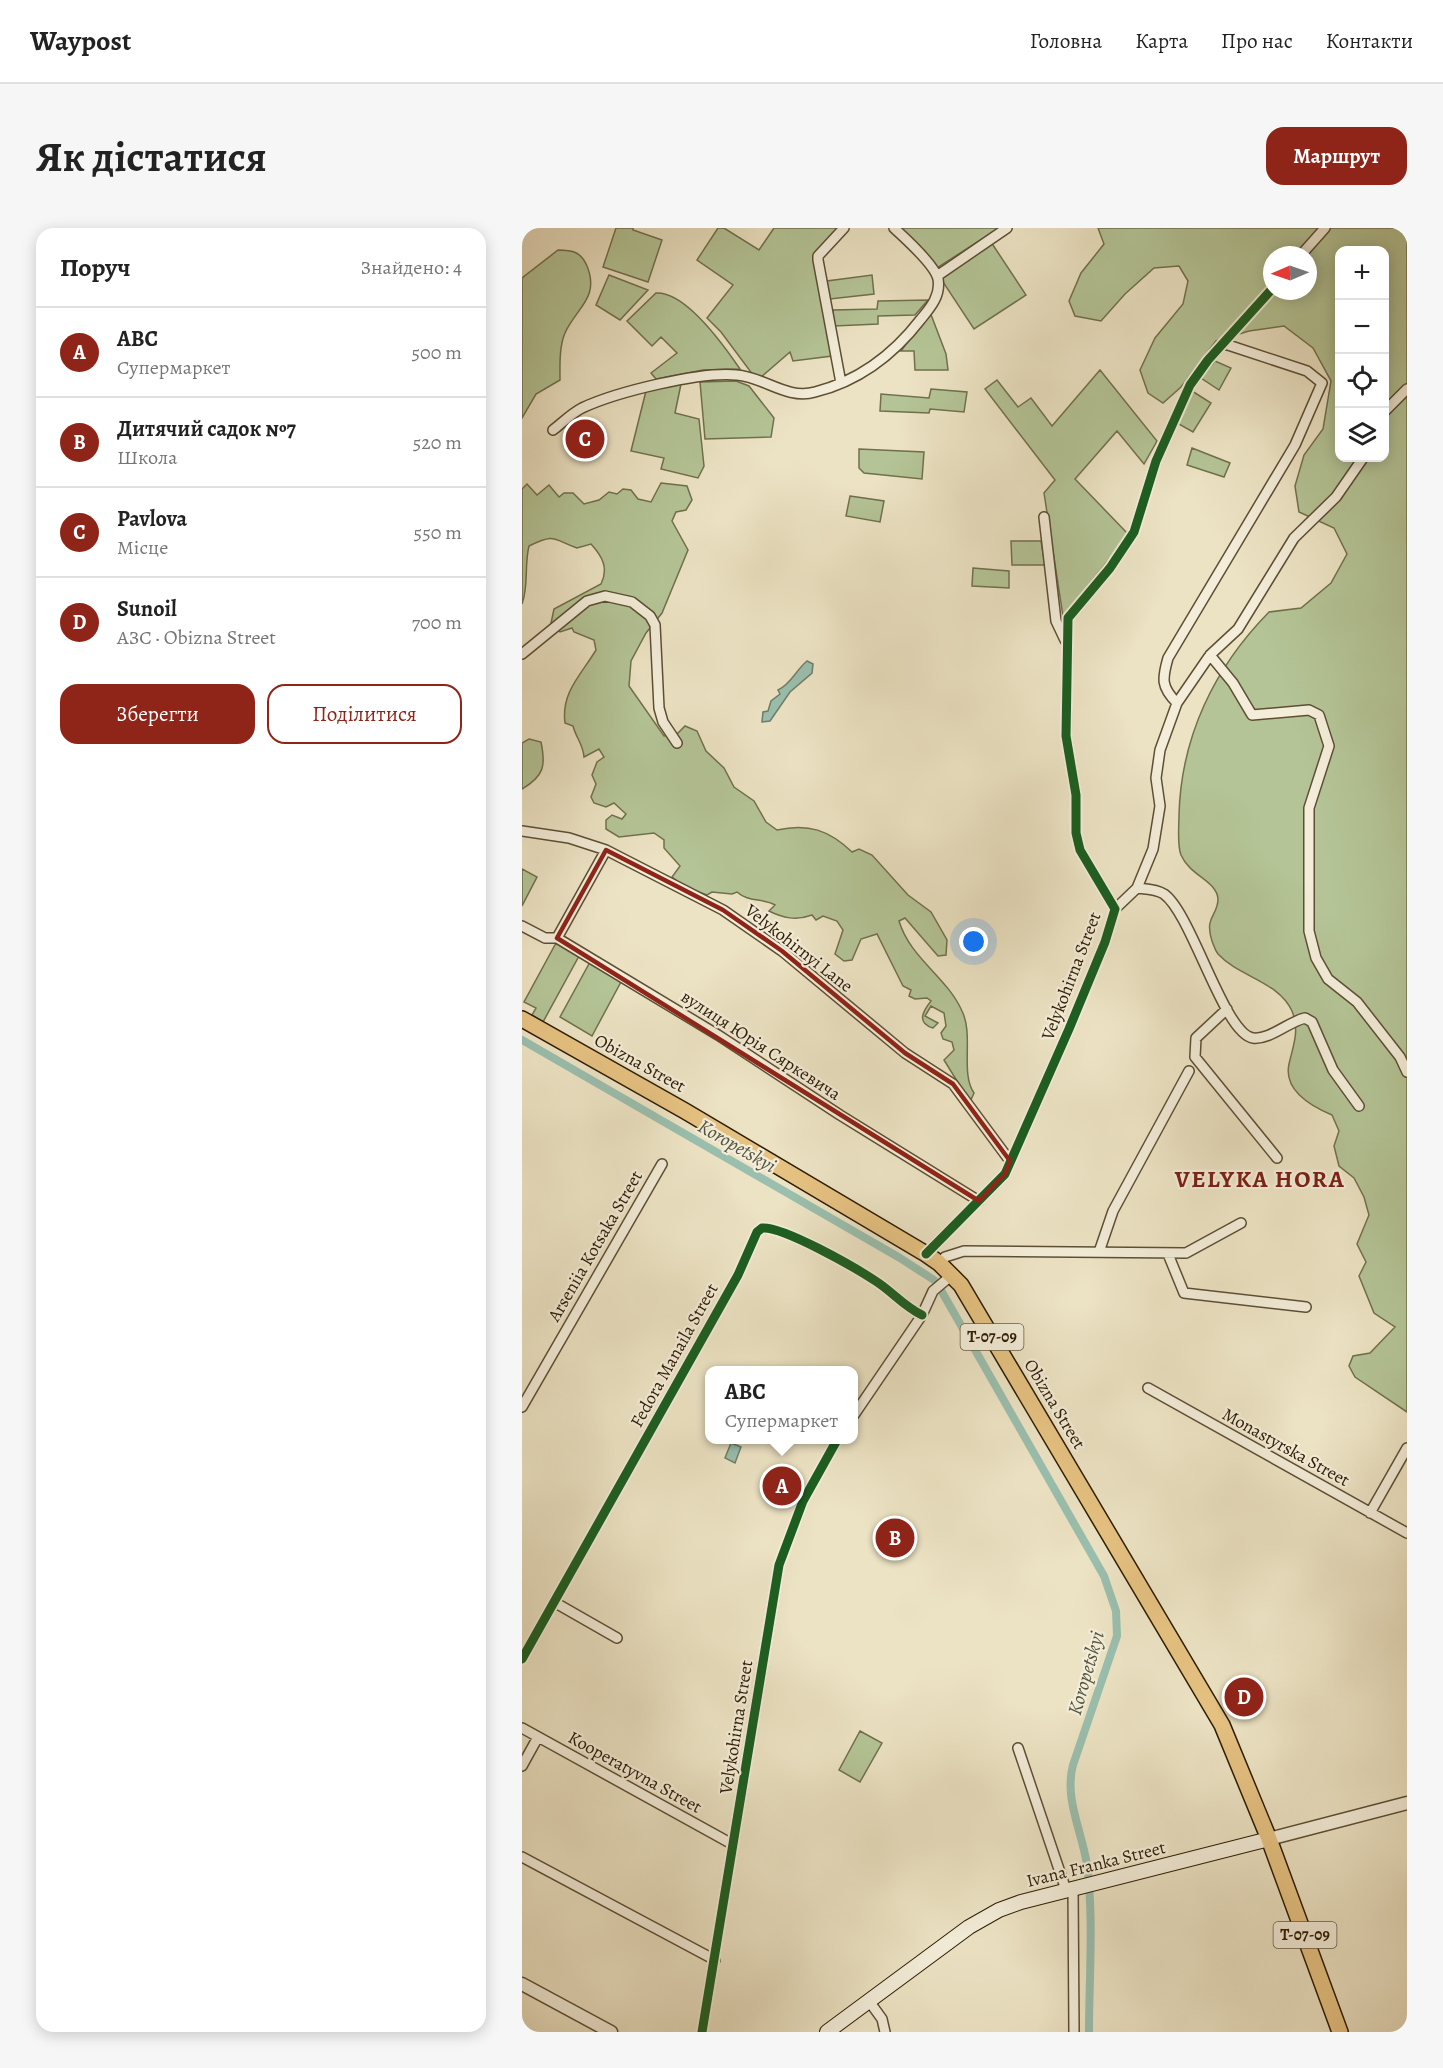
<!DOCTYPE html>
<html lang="uk">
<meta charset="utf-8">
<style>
body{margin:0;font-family:Alegreya,serif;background:#f6f6f6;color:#222}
.controls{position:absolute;right:18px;top:18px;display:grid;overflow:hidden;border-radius:12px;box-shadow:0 3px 15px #0003}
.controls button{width:54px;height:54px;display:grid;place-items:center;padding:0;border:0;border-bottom:2px solid #e0e0e0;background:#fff;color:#222;font:30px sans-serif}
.compass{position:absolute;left:741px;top:18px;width:54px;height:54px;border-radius:50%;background:#fff;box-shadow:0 3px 15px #0003;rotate:268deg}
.you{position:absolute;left:452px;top:714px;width:21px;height:21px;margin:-15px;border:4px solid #fff;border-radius:50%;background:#1a73e8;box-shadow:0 0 0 9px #1a73e833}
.badge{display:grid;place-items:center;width:39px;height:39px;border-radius:50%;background:#8f2418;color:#fff;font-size:20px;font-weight:700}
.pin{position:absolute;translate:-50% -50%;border:3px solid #fff;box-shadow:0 2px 6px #0006}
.popup{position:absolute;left:183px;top:1138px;width:153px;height:78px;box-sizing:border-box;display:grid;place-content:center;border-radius:12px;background:#fff;filter:drop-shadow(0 2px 4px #0005);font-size:20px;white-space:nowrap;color:#767676}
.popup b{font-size:22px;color:#222}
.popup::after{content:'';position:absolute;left:50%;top:100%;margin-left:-12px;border:12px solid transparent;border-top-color:#fff}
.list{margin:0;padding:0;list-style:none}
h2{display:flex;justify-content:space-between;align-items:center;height:78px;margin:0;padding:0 24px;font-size:26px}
h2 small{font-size:20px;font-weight:400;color:#767676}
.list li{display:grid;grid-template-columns:39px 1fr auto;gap:18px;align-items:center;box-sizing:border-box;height:90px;padding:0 24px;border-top:2px solid #e0e0e0}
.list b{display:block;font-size:22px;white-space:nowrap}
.list p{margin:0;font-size:20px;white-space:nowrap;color:#767676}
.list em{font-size:20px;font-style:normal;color:#767676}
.actions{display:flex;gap:12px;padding:18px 24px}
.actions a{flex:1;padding:14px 0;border:2px solid #8f2418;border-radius:18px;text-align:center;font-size:21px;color:#8f2418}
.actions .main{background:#8f2418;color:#fff}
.icon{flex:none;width:33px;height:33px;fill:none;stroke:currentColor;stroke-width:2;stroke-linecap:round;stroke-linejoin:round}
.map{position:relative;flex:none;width:885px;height:1804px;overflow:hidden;border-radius:18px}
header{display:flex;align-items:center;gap:36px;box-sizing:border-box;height:84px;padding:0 30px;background:#fff;border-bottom:2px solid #e0e0e0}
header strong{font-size:28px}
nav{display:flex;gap:33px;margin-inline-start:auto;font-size:21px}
.intro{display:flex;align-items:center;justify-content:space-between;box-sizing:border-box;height:144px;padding:0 36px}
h1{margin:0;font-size:42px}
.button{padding:15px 27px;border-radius:18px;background:#8f2418;color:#fff;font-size:21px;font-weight:700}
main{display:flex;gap:36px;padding:0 36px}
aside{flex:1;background:#fff;border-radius:18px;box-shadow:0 3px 15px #0003}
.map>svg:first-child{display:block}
.green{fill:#b4c496;stroke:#70704d;stroke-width:1.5;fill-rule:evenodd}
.water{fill:#9abfae;stroke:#6e7e6a;stroke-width:1.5}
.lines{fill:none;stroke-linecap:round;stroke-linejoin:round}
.canal{stroke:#9abfae;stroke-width:8}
.minor-casing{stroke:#5d4e34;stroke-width:12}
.tertiary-casing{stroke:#5d4e34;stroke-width:15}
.secondary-casing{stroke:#2d1c04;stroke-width:16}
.primary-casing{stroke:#2d1c04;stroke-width:18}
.minor{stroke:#f3edd9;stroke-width:9}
.tertiary{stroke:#f3edd9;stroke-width:12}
.secondary{stroke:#f3edd9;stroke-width:14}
.primary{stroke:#e6c282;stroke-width:15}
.cycleway-casing{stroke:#f3edd9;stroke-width:13}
.cycleway{stroke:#1b5e20;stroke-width:9}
.marked{fill:none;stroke:#8f2418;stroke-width:4.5;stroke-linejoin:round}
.labels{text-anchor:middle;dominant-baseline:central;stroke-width:4.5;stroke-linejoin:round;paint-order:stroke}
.shield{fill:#f3edd9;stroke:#685b44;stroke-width:1.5}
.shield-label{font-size:16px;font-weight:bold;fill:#2d1c04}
.street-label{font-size:18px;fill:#2d1c04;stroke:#f3edd9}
.water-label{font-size:20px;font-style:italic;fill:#535540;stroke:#f3edd9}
.district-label{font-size:24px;font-weight:bold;letter-spacing:1.5px;fill:#7a1f14;stroke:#f3edd9}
</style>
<header>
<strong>Waypost</strong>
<nav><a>Головна</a><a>Карта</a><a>Про нас</a><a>Контакти</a></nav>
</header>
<div class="intro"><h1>Як дістатися</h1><a class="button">Маршрут</a></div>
<main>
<aside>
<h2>Поруч<small>Знайдено: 4</small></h2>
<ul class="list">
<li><span class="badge">A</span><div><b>АВС</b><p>Супермаркет</p></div><em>500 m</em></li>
<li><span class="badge">B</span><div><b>Дитячий садок №7</b><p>Школа</p></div><em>520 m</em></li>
<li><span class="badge">C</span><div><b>Pavlova</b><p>Місце</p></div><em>550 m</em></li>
<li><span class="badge">D</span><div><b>Sunoil</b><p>АЗС · Obizna Street</p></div><em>700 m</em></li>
</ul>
<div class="actions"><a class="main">Зберегти</a><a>Поділитися</a></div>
</aside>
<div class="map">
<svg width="885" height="1804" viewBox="0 0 885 1804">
<rect width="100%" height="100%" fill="#ece3c4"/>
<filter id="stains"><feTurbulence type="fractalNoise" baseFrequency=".00333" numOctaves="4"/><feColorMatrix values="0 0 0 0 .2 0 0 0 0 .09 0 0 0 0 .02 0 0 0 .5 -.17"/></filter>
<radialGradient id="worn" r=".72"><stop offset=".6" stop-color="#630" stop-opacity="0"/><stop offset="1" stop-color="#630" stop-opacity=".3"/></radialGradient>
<path class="green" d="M 94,0 L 111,0 L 111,2 L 140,12 L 126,54 L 81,39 Z
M 196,0 L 202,0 L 237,22 L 252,0 L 319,0 L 293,27 L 310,128 L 271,133 L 268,124 L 238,150 L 231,147 L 199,104 L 185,90 L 211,57 L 175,32 Z
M 379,0 L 477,0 L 415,40 Z
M 576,0 L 885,0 L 885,1184 L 833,1149 L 827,1138 L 831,1128 L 848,1125 L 873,1099 L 852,1085 L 837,1048 L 844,1034 L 835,1016 L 847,987 L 842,969 L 832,950 L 817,938 L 812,918 L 817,903 L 810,887 C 791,879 761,863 767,836 C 771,818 778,803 770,783 C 756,753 717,749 696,726 C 693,722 692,718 690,713 C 682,688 696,688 696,671 C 695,653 668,648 659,627 C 655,617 657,598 657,587 C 659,509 692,440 747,384 L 779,380 L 809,355 L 825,326 L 812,300 L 777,284 L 773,258 L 782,227 L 801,201 L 809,153 L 791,120 L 762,98 L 727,103 L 694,113 L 659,159 L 641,175 L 626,165 L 618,142 L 633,110 L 661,76 L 666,53 L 657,38 L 632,40 L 603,66 L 579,93 L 553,88 L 547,73 L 559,45 L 582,16 ZM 818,22 L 862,22 L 862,230 L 818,230 ZM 750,27 L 786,27 L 786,63 L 750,63 Z
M 469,14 L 504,67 L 452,101 L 419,51 Z
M 36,22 C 51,22 59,24 65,38 C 78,70 54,80 43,105 C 37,119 38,138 38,152 L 14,166 L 0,190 L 0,50 Z
M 87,47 L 126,62 L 98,92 L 74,77 Z
M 350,47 L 352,66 L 308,71 L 305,53 Z
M 134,65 C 164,63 203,119 218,141 L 181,142 L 134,151 L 129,145 L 155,125 L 139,109 L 130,118 L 105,93 Z
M 406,72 L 393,87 L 356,88 L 356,96 L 312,98 L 311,82 L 355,81 L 356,73 Z
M 408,84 L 424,126 L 426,142 L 393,142 L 392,123 L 379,123 Z
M 693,133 L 709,140 L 697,162 L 679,150 Z
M 578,142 L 635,213 L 622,236 L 595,203 L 553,251 L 607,307 L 541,388 L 522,265 L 533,252 L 463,161 L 475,152 L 496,179 L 509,170 L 530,198 Z
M 214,153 L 227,158 L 252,190 L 249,209 L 183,211 L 178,154 Z
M 159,156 L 153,185 L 177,191 L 182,238 L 176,250 L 139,241 L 142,230 L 109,223 L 124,163 Z
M 409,161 L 445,164 L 442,184 L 408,181 L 407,185 L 358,183 L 359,166 L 407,170 Z
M 670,163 L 689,175 L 671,204 L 655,195 Z
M 670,220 L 708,235 L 702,249 L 665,237 Z
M 337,221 L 402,224 L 400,251 L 342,245 L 337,240 Z
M 139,255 L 165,258 L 170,272 L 164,282 L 154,284 L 150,293 L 166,322 L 140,385 L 124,405 L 109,433 L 107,458 L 142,508 L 155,506 L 163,498 L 175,503 L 184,523 L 202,540 L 212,559 L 232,573 L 244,594 L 255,602 C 286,595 307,602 330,624 L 337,621 L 350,627 L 386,667 L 409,684 L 425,712 L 424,727 L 416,728 L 383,690 L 377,693 C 388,730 425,749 440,783 C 452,807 438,845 452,865 L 448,874 L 422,832 L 432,822 L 430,814 L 421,811 L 419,805 L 424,798 L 422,785 L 409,778 L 403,788 L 416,795 L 411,800 C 394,795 401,783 409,773 L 405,770 L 393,771 L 387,768 L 389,762 L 381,758 L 355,706 L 339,711 L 330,732 L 322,733 L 313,726 L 321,702 L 315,693 L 301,688 L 294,692 L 290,687 C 274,693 261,690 247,683 L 253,677 C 240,670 226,674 215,664 L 210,666 L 190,664 L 185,667 L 163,659 L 150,649 L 158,638 L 142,620 L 142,612 L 132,605 L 97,609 L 84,601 L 84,592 L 90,587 L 100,591 L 104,586 L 92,575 L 84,579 L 72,575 L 69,569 L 74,556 L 70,547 L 75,534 L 82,529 L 77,521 L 62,529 C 61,516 54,510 51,498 L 43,495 C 39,464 59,447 74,422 L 72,412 L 52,404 L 50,400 L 38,404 L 29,395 L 32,381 L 79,356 C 87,340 80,328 69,316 L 55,320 C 30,311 34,305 7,318 C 2,338 7,357 0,376 L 0,261 L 5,256 L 15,267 L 27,257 L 37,269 L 42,265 L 51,265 L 62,276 L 77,272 L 87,264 L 95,266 L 101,261 L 109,262 L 116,271 L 129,274 Z
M 328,268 L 362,273 L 358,294 L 324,288 Z
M 489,313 L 519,313 L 523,337 L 490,337 Z
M 451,340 L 487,343 L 487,360 L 450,358 Z
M 7,511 L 19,514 C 24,538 22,548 0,561 L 0,515 Z
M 0,641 L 15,649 L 0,678 Z
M 34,715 L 57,728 L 21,794 L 10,787 L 14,780 L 2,774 Z
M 68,734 L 100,752 L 70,808 L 38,789 Z
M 338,1503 L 360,1515 L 338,1554 L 317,1542 Z"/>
<path class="water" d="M 285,433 L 291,436 L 290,445 L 268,464 L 248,493 L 240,494 L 241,484 L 246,483 L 249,473 L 258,466 L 256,462 C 269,456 274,442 285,433 Z
M 209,1215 L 219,1219 L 213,1235 L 203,1230 Z"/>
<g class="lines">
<path class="canal" d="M 0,812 L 378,1030 L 412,1052
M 420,1064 L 582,1348 L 594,1383 L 595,1408 L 551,1537 C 542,1571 560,1603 565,1637 C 572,1692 567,1749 567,1804"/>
<g class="minor-casing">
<path id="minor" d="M 779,27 L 803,0
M 415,48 L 485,0
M 319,155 L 296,32 L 296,28 L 322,0
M 862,184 L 885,161
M 31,202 C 40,195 50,185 60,180 C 94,164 179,143 215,147 C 242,149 265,172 293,164 C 337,153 372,126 399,91 C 409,79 419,67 416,51 C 413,37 383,10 372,0
M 522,289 L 534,393 L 543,412
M 0,426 L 65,373 L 83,368 L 110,374 L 128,388 L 133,397 L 137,480 L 141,494 L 155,515
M 688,427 L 711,455 L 730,487 L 787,482 L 797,487 L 807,518 L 787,580 L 787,703 L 794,730 L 806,751 L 835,774 L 878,829 L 885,844
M 655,475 C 639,459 640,451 646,430 L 773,217 L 800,155 L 785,143 L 703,116
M 0,603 L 47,610 L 84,622 L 201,682 L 260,723 L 383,825 L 431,856 L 488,933
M 615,660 C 624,661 634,661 642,666 C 670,686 702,806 731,810 C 748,812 766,794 783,790 L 790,794 L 811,842 L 837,878
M 593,681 L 615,660 L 631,621 L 638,578 L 634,550 L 638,522 L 655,475 L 688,427 L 716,401 L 772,310 L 814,269 L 841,230
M 0,698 L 23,710 L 35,710 L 196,807 L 318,887 L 457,973
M 35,710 L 84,622
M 705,781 L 674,810 L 673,829 L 755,930
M 577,1024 L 591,983 L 667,843
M 404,1026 L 483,946 L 547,801 L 583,714 L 593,681 L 558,622 L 554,605 L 554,567 L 544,508 L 546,390 L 588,340 L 612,304 L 634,233 L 668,157 L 686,132 L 750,61
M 646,1026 L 662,1065 L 784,1079
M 417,1035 L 423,1029 L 442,1023 L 664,1025 L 719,995
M 626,1160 L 885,1305
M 0,1179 L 140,936
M 332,1187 L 400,1087 L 411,1063 L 430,1047
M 848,1285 L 885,1220
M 32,1374 L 95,1410
M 0,1431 L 216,1047 L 235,1004 L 240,1000 C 261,998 332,1039 352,1052 C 370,1063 381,1078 400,1087
M 0,1500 L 210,1616
M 496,1520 L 544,1662
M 0,1538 L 16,1509
M 0,1629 L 193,1732
M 551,1660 L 552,1804
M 347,1773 L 360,1791 L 363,1804
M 180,1804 L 257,1337 L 281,1273 L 315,1212"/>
</g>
<g class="tertiary-casing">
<path id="tertiary" d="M 747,1611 L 885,1575
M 0,1756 L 89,1804"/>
</g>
<g class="secondary-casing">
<path id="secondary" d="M 305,1804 L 447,1699 L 477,1682 L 499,1674 L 747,1611"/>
</g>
<g class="primary-casing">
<path id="primary" d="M 0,791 L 163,883 L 404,1026 L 417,1035 L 439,1057 L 700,1497 L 747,1611 L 818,1804"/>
</g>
<use href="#minor" class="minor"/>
<use href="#tertiary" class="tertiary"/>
<use href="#secondary" class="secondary"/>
<use href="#primary" class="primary"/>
<g class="cycleway-casing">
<path id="cycleway" d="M 404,1026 L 483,946 L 547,801 L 583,714 L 593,681 L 558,622 L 554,605 L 554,567 L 544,508 L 546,390 L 588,340 L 612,304 L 634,233 L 668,157 L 686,132 L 750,61
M 0,1431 L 216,1047 L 235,1004 L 240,1000 C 261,998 332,1039 352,1052 C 370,1063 381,1078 400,1087
M 180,1804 L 257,1337 L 281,1273 L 315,1212"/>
</g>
<use href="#cycleway" class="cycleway"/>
</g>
<path class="marked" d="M 84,622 L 201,682 L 260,723 L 383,825 L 431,856 L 488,933 L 483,946 L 457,973 L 35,710 Z"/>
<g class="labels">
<g class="shield">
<rect x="438.5" y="1096" width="63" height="26" rx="4.5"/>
<rect x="751.5" y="1694" width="63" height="26" rx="4.5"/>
</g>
<g class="shield-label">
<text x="470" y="1109">Т-07-09</text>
<text x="783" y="1707">Т-07-09</text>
</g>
<g class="street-label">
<text transform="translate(277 720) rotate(38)">Velykohirnyi Lane</text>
<text transform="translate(549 748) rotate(-69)">Velykohirna Street</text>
<text transform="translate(239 817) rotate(33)">вулиця Юрія Сяркевича</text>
<text transform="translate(118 835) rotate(29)">Obizna Street</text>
<text transform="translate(73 1018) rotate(-60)">Arseniia Kotsaka Street</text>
<text transform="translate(152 1127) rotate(-61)">Fedora Manaila Street</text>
<text transform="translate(533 1176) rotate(59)">Obizna Street</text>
<text transform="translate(764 1219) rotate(29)">Monastyrska Street</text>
<text transform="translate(214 1499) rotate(-81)">Velykohirna Street</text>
<text transform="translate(113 1544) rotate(29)">Kooperatyvna Street</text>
<text transform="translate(574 1636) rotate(-14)">Ivana Franka Street</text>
</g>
<g class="water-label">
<text transform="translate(215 918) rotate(30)">Koropetskyi</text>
<text transform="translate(564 1445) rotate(-74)">Koropetskyi</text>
</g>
<g class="district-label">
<text x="738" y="951">VELYKA HORA</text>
</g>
</g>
<rect width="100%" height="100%" filter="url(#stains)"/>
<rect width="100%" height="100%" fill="url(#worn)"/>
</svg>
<div class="controls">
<button>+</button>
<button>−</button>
<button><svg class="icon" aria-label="locate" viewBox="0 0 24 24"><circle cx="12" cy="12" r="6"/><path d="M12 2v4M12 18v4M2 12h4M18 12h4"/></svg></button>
<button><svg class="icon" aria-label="layers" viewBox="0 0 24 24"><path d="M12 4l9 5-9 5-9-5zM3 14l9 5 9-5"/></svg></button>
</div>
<svg class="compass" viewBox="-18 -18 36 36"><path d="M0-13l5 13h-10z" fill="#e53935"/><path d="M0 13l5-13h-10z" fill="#767676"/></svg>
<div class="you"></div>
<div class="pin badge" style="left:260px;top:1258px">A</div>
<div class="popup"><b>АВС</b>Супермаркет</div>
<div class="pin badge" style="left:373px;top:1310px">B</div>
<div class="pin badge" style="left:63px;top:211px">C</div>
<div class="pin badge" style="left:722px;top:1469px">D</div>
</div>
</main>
